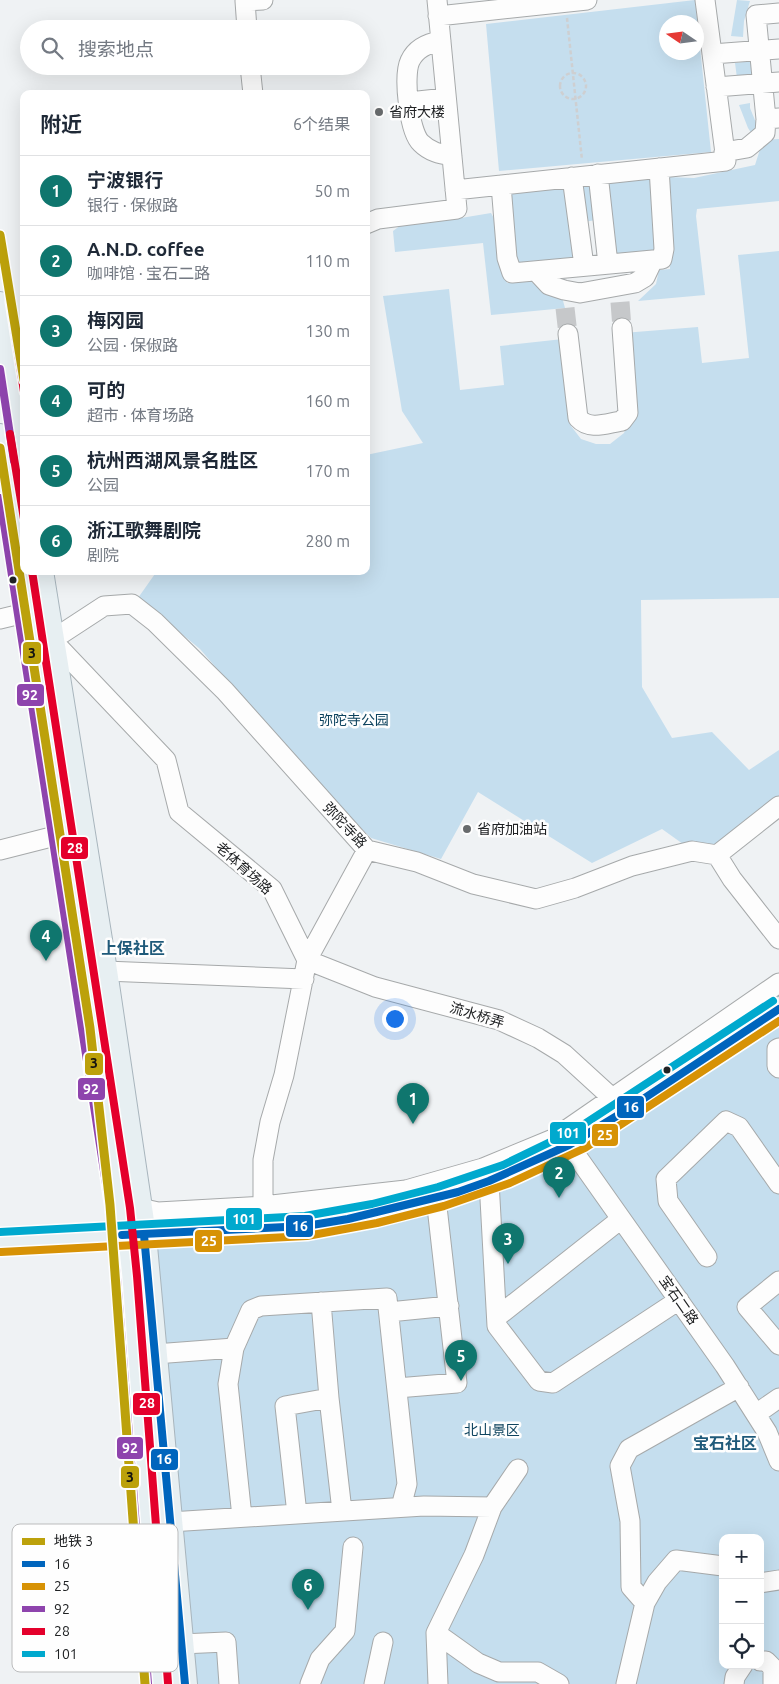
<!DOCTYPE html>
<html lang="zh">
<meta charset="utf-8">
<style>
body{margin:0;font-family:Ubuntu,"Noto Sans SC",sans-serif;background:#f2f2f3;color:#1f2937}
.controls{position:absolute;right:15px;bottom:15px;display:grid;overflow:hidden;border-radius:10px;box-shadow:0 5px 20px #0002}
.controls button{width:45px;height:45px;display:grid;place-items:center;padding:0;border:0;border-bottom:1px solid #e0e1e3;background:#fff;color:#1f2937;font:25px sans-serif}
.compass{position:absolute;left:659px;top:15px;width:45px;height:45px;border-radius:50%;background:#fff;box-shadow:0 5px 20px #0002;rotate:283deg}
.you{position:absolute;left:394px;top:1018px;width:18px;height:18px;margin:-12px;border:4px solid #fff;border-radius:50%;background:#1a73e8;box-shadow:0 0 0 8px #1a73e833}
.badge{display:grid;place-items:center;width:32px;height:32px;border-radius:50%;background:#0f766e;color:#fff;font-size:16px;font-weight:700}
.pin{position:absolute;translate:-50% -41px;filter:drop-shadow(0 1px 2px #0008)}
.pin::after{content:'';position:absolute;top:26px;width:18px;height:15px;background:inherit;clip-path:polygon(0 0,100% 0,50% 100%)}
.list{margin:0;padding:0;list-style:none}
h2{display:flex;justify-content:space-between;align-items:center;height:65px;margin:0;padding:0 20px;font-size:21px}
h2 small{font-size:16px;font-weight:400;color:#747a83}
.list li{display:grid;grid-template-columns:32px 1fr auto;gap:15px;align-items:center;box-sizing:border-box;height:70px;padding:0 20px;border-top:1px solid #e0e1e3}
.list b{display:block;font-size:19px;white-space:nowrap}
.list p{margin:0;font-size:16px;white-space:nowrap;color:#747a83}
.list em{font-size:16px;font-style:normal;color:#747a83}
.icon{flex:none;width:28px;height:28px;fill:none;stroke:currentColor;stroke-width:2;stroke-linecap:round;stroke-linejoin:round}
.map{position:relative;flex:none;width:779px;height:1684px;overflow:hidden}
.search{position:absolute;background:#fff;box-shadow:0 5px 20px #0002;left:20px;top:20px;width:350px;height:55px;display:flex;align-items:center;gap:12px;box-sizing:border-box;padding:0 18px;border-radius:28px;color:#747a83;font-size:19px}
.panel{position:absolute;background:#fff;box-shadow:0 5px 20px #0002;left:20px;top:90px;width:350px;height:485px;border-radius:10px}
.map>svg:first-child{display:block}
.green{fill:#c5deee;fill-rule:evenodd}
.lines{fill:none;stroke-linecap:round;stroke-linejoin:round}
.minor-tunnel{stroke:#c6c8ca;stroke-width:19;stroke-dasharray:19 9;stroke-linecap:butt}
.minor-casing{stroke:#a6a9aa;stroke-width:21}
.major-casing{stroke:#a8b5bd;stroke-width:26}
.path{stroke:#cecfd1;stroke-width:2.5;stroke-dasharray:4 2.5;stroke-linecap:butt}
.minor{stroke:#fdfdfd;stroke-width:19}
.major{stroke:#e7eff2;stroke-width:24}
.bus-1-casing{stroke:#fefefe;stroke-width:11}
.bus-2-casing{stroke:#fefefe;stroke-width:11}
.bus-3-casing{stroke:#fefefe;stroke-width:11}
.bus-4-casing{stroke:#fefefe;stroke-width:11}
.bus-5-casing{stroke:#fefefe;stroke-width:11}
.bus-1{stroke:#0065bd;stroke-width:8}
.bus-2{stroke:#d79205;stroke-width:8}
.bus-3{stroke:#8e44ad;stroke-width:8}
.bus-4{stroke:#e4002b;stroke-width:8}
.bus-5{stroke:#00a9ce;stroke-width:8}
.metro-1-casing{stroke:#fefefe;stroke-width:12}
.metro-1{stroke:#bca10b;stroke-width:9}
.poi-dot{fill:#686b6d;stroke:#fefefe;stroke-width:2}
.bus-dot{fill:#202224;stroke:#fefefe;stroke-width:2}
.labels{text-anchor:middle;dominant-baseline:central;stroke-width:5;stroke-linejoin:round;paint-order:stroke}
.poi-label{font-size:14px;fill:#202224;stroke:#fefefe;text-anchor:start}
.park-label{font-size:14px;fill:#0e435e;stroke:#fefefe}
.street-label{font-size:14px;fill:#202224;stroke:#fefefe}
.quarter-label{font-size:16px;font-weight:bold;fill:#1f5a7a;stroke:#fefefe}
.key{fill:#fefefe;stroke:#bbbcbd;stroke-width:1}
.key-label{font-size:14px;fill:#202224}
.line-badge{stroke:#fefefe;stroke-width:2}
.badge-label{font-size:14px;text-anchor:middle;font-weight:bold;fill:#fff}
.pale-badge-label{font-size:14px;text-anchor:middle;font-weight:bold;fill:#111}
</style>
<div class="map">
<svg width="779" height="1684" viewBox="0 0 779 1684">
<rect width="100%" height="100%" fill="#eff2f4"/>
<path class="green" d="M 695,0 L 711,152 L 499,171 L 486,24 ZM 666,22 L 696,22 L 696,52 L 666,52 Z
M 737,0 L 750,1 L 744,21 L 743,37 L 731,36 Z
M 751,61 L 753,75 L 737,78 L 735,63 Z
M 750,103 L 750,108 L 759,130 L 752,134 L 748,128 L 739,105 Z
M 779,139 L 779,201 L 697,209 L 696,216 L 705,295 L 638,301 L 656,284 L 659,270 L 670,269 L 668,177 L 694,178 L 755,165 L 763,140 Z
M 653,177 L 656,253 L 614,255 L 606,181 Z
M 594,185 L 596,220 L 584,222 L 581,186 Z
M 567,187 L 575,260 L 518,267 L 509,193 Z
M 491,213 L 496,222 L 507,283 L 530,281 L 544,290 L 562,297 L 565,308 L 491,315 L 483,243 L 395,252 L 393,231 L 401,225 L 455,219 Z
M 779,251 L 779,598 L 641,600 L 642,687 L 672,738 L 712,732 L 749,770 L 779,750 L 779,806 L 717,855 L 732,879 L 662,829 L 592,863 L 478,792 L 441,859 L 371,838 L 309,776 L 200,649 L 138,598 L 157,571 L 366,571 L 366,455 L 423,443 L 402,411 L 383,296 L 449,289 L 460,390 L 504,385 L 500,346 L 563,339 L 567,406 L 571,426 L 581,439 L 596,444 L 610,444 L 624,433 L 633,414 L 623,333 L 698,327 L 702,363 L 749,358 L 738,255 Z
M 779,982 L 779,1684 L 158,1684 L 134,1225 L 367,1202 L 571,1127 ZM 723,1538 L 760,1538 L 760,1665 L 723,1665 Z"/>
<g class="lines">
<path class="minor-tunnel" d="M 620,302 L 622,328
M 565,308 L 568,334"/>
<g class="minor-casing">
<path id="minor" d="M 779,13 L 756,15 L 766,119 L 779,118
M 438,16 L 587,0
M 247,29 L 245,1 L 263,0
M 441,41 C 428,43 416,48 410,61 C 403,76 409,132 421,143 C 430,152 440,154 452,156
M 712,54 L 779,49
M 250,66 L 253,94
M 716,87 L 779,82
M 409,102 L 446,98
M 724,152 L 747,148 L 765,133 L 766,119
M 598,174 L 608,264
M 572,177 L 584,266
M 501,185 L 507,258 L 512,273 L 653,260 L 662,259 L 664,249 L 659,168
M 455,190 L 726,161 L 705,0
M 366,224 L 378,219 L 457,209 L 437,0
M 536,271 L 549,285 L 564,290 L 580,293 L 635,283 L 645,277 L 653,260
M 568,334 L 578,418 C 590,431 607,423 622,421 L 628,413 L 622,328
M 0,619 L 29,612
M 779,806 L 717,855 L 732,879 L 779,939
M 0,850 L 63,834
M 367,850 L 307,960 L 375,987 L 499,1020 L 538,1038 L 564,1054 L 622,1107
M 105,971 L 304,979
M 779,1048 L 777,1049 L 777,1066 L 779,1068
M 569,1145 L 725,1366 L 767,1432 L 779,1461
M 489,1181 L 497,1326 L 539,1381 L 553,1383 L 679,1300
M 263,1206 L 263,1160 L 270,1122 L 284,1075 L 307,960 L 272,889 L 179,812 L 166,760 L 52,640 L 104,606 L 132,604 L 155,622 L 225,691 L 367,850 L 417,862 L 473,884 L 536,899 L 575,888 L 632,866 L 692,851 L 717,855
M 140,1208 L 158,1212 L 263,1206 L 406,1190 L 483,1168 L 553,1139 L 779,983
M 707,1257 L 668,1201 L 666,1179 L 726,1121 L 739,1127 L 779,1184
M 779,1281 L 747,1307 L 779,1345
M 321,1302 L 329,1398 L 342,1511
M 389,1312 L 449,1306
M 497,1317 L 621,1219
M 155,1354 L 234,1348
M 397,1388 L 457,1383 L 436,1198
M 756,1414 L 779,1398
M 297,1514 L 285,1406 L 329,1398
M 242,1517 L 228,1384 L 234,1348 L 251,1310 L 261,1306 L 387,1298 L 407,1484 L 401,1507
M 170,1522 L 424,1506 L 492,1507 L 518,1469
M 760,1583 L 779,1580
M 645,1603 L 631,1587 L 630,1521 L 620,1466 L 629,1449 L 739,1387
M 436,1633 L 478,1663 L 499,1672 L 538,1672 L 559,1684
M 181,1644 L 226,1642 L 229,1684
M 760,1661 L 766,1661 L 773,1668 L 773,1684
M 310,1684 L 320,1659 L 345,1631 L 353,1547
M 374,1684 L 383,1642
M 438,1684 L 436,1633 L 474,1555 L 492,1507
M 626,1684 L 645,1603 L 657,1582 L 676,1560 L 723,1566
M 734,1684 L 735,1677 L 743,1665"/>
</g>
<g class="major-casing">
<path id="major" d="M 0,304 L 24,459
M 0,436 L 29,612 L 120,1209 L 127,1277 L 158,1684
M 41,571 L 105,971 L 144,1235 L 185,1684
M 0,1242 L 306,1226 C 398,1212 487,1188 569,1145 C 598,1130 625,1110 652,1092 C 695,1065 737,1037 779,1009"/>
</g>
<path class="path" d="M 567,18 L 582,160
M560 86a13 13 0 1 1 26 0a13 13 0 1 1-26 0Z"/>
<use href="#minor" class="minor"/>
<use href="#major" class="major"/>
<g class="bus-1-casing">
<path id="bus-1" d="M 122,1235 L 306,1226 L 348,1219 L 458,1192 L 489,1181 L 569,1145 L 625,1111 L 779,1009
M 144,1235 L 185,1684"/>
</g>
<g class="bus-2-casing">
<path id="bus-2" d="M 1,1252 L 307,1236 L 377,1223 L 444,1206 L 510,1183 L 585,1148 L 779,1021"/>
</g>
<g class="bus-3-casing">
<path id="bus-3" d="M 0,369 L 14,461
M 0,498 L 110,1210 L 117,1278 L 148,1684"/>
</g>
<g class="bus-4-casing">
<path id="bus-4" d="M 10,302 L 24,392
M 10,434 L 24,519
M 32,571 L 130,1208 L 137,1276 L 168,1683"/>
</g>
<g class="bus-5-casing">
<path id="bus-5" d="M 0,1232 L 305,1216 L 372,1204 L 438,1187 L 503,1165 L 575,1130 L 773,1001"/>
</g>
<use href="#bus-1" class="bus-1"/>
<use href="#bus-2" class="bus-2"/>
<use href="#bus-3" class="bus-3"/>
<use href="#bus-4" class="bus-4"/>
<use href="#bus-5" class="bus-5"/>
<g class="metro-1-casing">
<path id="metro-1" d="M 0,235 L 24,380
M 0,448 L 90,1028 L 110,1205 L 145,1684"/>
</g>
<use href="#metro-1" class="metro-1"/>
</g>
<g class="poi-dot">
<circle cx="379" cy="112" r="5"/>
<circle cx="467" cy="829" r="5"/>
</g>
<g class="bus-dot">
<circle cx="13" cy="580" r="4.5"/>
<circle cx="667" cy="1070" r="4.5"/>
</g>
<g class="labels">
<g class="poi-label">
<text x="389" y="112">省府大楼</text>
<text x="477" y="829">省府加油站</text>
</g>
<g class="park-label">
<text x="354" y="720">弥陀寺公园</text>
<text x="492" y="1430">北山景区</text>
</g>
<g class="street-label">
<text transform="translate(345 825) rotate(47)">弥陀寺路</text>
<text transform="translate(244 868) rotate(42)">老体育场路</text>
<text transform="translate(477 1015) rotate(17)">流水桥弄</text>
<text transform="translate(679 1300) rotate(55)">宝石二路</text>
</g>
<g class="quarter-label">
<text x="133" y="948">上保社区</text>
<text x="725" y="1443">宝石社区</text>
</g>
</g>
<rect x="12" y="1524" width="166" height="148" rx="8" class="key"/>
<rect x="22" y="1538" width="23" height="7" fill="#bca10b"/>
<rect x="22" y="1561" width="23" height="6" fill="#0065bd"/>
<rect x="22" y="1583" width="23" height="7" fill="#d79205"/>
<rect x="22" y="1606" width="23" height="6" fill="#8e44ad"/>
<rect x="22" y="1628" width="23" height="7" fill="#e4002b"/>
<rect x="22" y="1651" width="23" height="6" fill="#00a9ce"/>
<g class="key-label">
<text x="54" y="1546">地铁 3</text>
<text x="54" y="1569">16</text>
<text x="54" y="1591">25</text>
<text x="54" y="1614">92</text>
<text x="54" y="1636">28</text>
<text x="54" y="1659">101</text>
</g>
<g class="line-badge">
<rect x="22" y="641" width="20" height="24" rx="5" fill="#bca10b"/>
<rect x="16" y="683" width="29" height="24" rx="5" fill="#8e44ad"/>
<rect x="60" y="836" width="29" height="24" rx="5" fill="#e4002b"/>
<rect x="84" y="1052" width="20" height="24" rx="5" fill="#bca10b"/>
<rect x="77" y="1077" width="29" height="24" rx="5" fill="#8e44ad"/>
<rect x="616" y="1095" width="29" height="24" rx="5" fill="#0065bd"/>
<rect x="549" y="1121" width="38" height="24" rx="5" fill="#00a9ce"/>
<rect x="591" y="1123" width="28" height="24" rx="5" fill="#d79205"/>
<rect x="225" y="1207" width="38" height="24" rx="5" fill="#00a9ce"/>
<rect x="285" y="1214" width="29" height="24" rx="5" fill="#0065bd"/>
<rect x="194" y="1229" width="29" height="24" rx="5" fill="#d79205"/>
<rect x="132" y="1392" width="29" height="24" rx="5" fill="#e4002b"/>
<rect x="116" y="1436" width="28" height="24" rx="5" fill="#8e44ad"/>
<rect x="150" y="1448" width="29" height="23" rx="5" fill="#0065bd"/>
<rect x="120" y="1465" width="20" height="24" rx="5" fill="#bca10b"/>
</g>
<g class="badge-label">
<text x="30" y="700">92</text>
<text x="75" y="853">28</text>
<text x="91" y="1094">92</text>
<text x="631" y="1112">16</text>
<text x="568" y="1138">101</text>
<text x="605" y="1140">25</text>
<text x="244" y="1224">101</text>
<text x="300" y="1231">16</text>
<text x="209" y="1246">25</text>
<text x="147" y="1408">28</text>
<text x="130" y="1453">92</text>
<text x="164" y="1464">16</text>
</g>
<g class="pale-badge-label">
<text x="32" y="658">3</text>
<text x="94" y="1068">3</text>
<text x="130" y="1482">3</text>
</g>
</svg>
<div class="controls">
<button>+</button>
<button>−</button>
<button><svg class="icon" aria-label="locate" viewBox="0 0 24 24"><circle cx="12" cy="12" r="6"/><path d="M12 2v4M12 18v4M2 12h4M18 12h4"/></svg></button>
</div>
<svg class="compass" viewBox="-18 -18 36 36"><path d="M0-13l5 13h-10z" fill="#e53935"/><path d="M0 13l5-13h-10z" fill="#747a83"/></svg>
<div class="you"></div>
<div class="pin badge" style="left:413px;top:1124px">1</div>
<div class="pin badge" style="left:559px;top:1198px">2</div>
<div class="pin badge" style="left:508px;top:1264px">3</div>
<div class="pin badge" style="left:46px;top:961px">4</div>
<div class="pin badge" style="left:461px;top:1381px">5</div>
<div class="pin badge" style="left:308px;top:1610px">6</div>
<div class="search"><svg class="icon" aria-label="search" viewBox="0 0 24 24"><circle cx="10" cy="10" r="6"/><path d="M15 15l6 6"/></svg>搜索地点</div>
<section class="panel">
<h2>附近<small>6个结果</small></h2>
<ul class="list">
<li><span class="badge">1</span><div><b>宁波银行</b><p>银行 · 保俶路</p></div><em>50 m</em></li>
<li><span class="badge">2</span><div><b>A.N.D. coffee</b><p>咖啡馆 · 宝石二路</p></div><em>110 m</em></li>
<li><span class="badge">3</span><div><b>梅冈园</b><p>公园 · 保俶路</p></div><em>130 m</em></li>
<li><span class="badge">4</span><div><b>可的</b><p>超市 · 体育场路</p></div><em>160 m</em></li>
<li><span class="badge">5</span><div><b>杭州西湖风景名胜区</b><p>公园</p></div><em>170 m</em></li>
<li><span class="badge">6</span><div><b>浙江歌舞剧院</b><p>剧院</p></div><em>280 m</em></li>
</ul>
</section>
</div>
